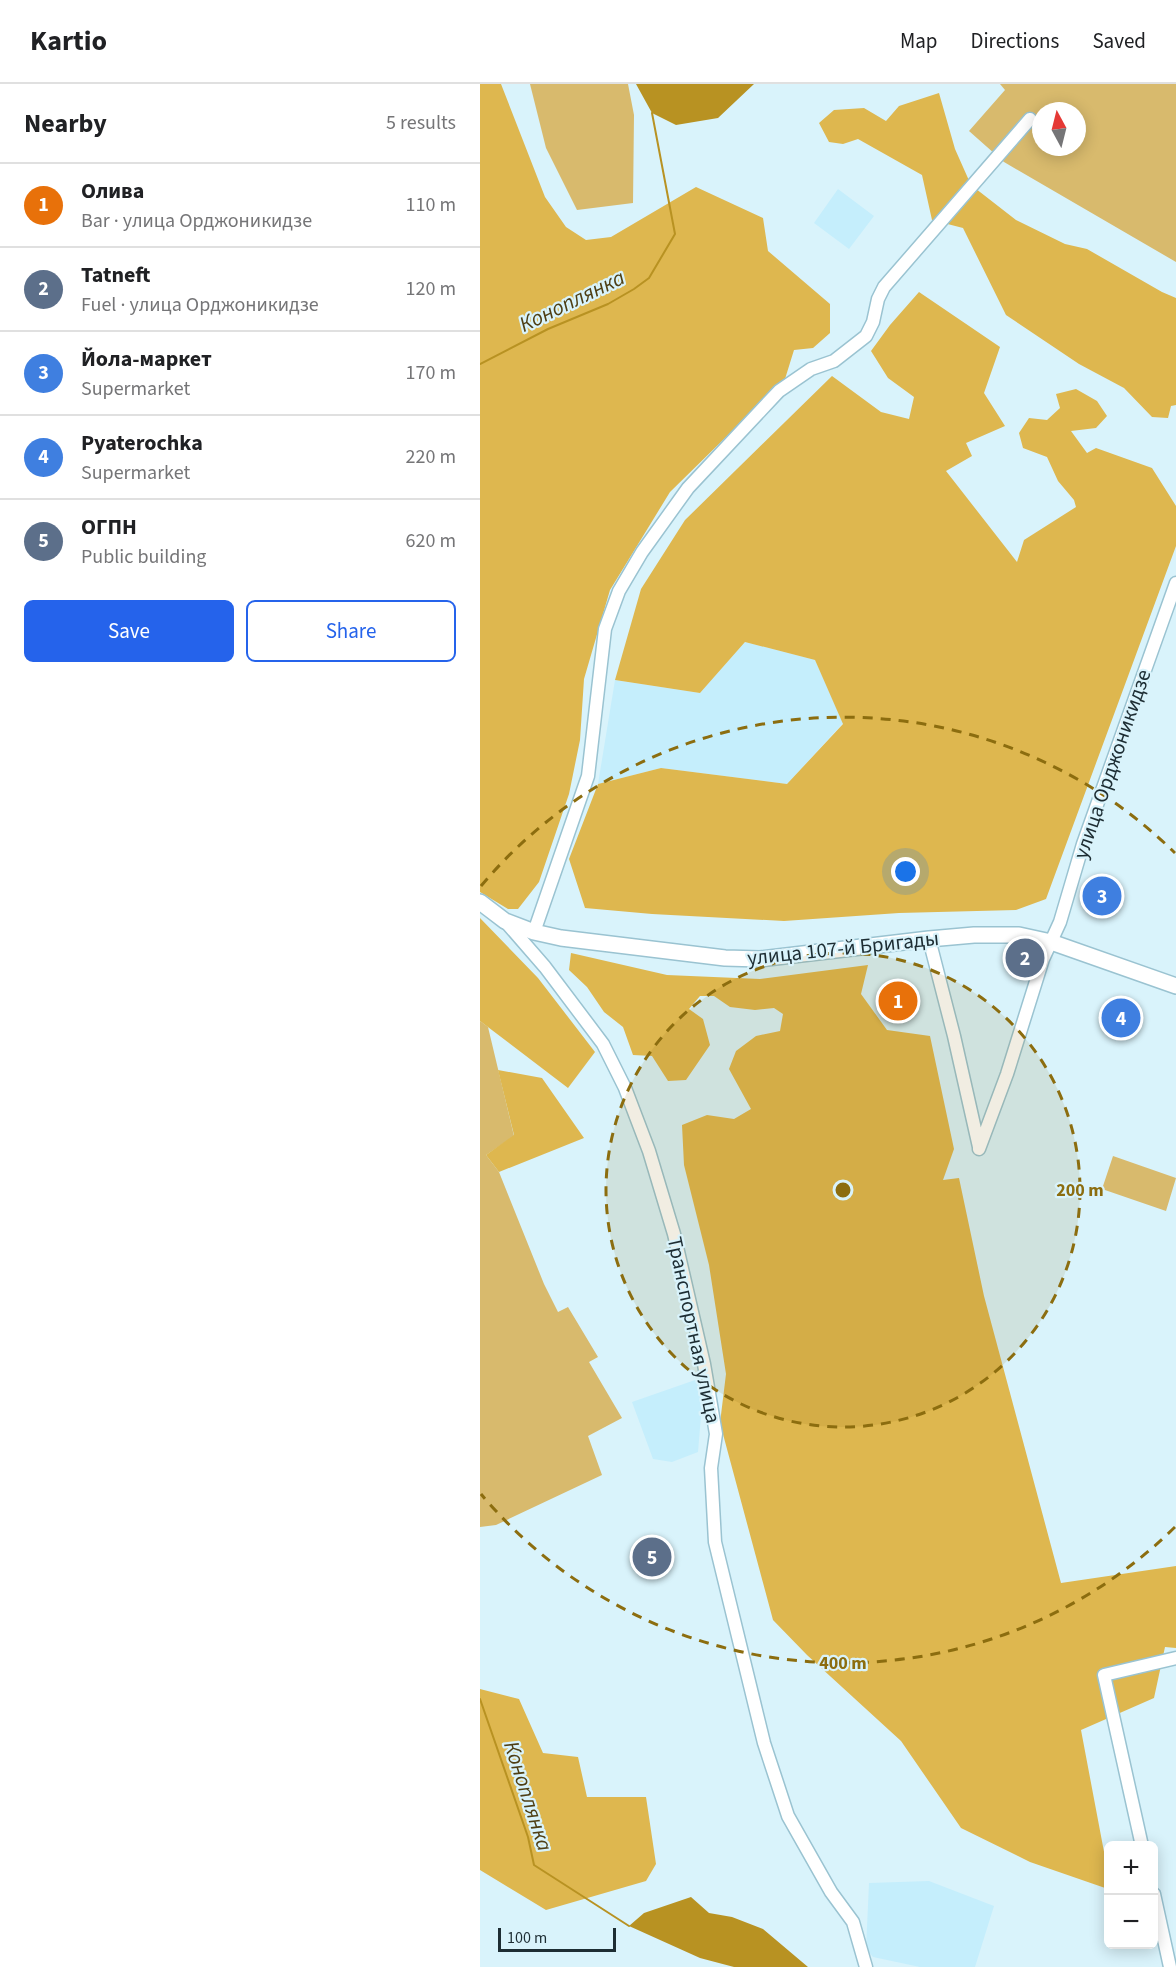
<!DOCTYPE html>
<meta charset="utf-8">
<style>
body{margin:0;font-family:"Source Sans 3",sans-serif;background:#f6f6f6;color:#202124}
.controls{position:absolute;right:18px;bottom:18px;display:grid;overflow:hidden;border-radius:9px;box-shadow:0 3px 15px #0003}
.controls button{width:54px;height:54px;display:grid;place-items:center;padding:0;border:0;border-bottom:2px solid #e0e0e0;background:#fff;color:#202124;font:30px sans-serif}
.compass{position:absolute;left:552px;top:18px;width:54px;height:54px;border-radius:50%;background:#fff;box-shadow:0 3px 15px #0003;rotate:353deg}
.scale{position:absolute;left:18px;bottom:15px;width:118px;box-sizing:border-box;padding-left:6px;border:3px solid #1d2d33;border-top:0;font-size:16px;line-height:21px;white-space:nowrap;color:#1d2d33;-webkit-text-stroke:4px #d9f3fb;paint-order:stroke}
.you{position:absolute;left:426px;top:788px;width:21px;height:21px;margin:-15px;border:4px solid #fff;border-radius:50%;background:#1a73e8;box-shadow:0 0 0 9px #1a73e833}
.badge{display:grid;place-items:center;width:39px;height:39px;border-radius:50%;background:#2563eb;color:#fff;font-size:20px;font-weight:700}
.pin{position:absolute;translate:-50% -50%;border:3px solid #fff;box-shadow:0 2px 6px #0006}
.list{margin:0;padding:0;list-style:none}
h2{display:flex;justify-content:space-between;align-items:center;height:78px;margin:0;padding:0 24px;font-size:26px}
h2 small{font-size:20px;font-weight:400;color:#757577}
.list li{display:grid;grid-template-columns:39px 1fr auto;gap:18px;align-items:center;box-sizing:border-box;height:84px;padding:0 24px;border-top:2px solid #e0e0e0}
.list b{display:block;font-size:22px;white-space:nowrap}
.list p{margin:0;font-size:20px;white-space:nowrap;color:#757577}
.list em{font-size:20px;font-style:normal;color:#757577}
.actions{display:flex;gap:12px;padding:18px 24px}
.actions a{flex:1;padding:14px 0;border:2px solid #2563eb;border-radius:9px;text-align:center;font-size:21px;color:#2563eb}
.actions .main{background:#2563eb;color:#fff}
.map{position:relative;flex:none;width:696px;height:1883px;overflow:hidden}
header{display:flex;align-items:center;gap:36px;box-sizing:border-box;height:84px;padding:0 30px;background:#fff;border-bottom:2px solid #e0e0e0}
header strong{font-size:28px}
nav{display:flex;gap:33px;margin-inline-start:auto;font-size:21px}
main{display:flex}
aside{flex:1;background:#fff}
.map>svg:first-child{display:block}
.built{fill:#c5eefc}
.green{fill:#d8ba6d;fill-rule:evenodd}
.forest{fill:#deb74f}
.water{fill:#b89222}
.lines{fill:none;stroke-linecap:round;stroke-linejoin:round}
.stream{stroke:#b89222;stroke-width:2}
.minor-casing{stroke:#9ac3d1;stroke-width:15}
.major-casing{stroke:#9ac3d1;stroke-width:18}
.minor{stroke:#fff;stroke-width:12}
.major{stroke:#fff;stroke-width:15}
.ring{fill:none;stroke:#8c6d0f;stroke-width:3;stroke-dasharray:10 8}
.labels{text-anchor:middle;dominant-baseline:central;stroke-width:4.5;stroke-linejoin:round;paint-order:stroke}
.street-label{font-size:21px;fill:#1d2d33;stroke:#d9f3fb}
.water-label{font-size:22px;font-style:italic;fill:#4f3f14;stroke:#d9f3fb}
.centre{fill:#8c6d0f;stroke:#d9f3fb;stroke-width:3}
.ring-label{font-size:18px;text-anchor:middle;font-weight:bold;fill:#8c6d0f;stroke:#d9f3fb;stroke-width:4.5;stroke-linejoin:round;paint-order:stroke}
</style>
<header>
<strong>Kartio</strong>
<nav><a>Map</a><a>Directions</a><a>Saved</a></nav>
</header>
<main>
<aside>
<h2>Nearby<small>5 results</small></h2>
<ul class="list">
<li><span class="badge" style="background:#e8710a">1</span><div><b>Олива</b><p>Bar · улица Орджоникидзе</p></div><em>110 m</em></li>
<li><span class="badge" style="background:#5c6f8a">2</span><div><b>Tatneft</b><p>Fuel · улица Орджоникидзе</p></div><em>120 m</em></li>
<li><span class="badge" style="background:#3f7fe0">3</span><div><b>Йола-маркет</b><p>Supermarket</p></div><em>170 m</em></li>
<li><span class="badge" style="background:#3f7fe0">4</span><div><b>Pyaterochka</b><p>Supermarket</p></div><em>220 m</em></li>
<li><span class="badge" style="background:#5c6f8a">5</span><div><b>ОГПН</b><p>Public building</p></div><em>620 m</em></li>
</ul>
<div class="actions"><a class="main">Save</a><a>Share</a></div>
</aside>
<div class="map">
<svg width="696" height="1883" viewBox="0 0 696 1883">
<rect width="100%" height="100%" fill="#d9f3fb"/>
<path class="built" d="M 358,105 L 394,132 L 369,165 L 334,139 Z
M 265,558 L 335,576 L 363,639 L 307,700 L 181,684 L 118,700 L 135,596 L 220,609 Z
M 218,1295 L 224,1330 L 221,1332 L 218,1368 L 192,1378 L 173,1375 L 152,1318 Z
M 449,1797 L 514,1822 L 495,1883 L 440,1883 L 393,1873 L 386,1865 L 389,1799 Z"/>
<path class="green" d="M 50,0 L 148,0 L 154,31 L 153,119 L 97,126 L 66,64 Z
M 520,0 L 696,0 L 696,178 L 524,78 L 489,47 L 525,6 ZM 561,27 L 597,27 L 597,63 L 561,63 Z
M 0,937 L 8,943 L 34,1052 L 6,1071 L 19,1088 L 64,1200 L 78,1228 L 88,1223 L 118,1273 L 109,1278 L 142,1334 L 108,1352 L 122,1391 L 16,1441 L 0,1443 Z
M 633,1072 L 696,1094 L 686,1127 L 622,1105 Z"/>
<path class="forest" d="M 0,0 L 21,0 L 65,113 L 86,143 L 106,156 L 131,153 L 216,103 L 283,134 L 288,167 L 350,220 L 350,249 L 333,264 L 314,266 L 305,295 L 190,408 L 130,506 L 104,595 L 100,656 L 89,710 L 59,798 L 38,825 L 28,825 L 0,808 Z
M 459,9 L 475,65 L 491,101 L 536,136 L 585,160 L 607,165 L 682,208 L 696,214 L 696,321 L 691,322 L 688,334 L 672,333 L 644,304 L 599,280 L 526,231 L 483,144 L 452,136 L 442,91 L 378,55 L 363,60 L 349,58 L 339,39 L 354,26 L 384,24 L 406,37 L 419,22 Z
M 439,208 L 520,263 L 504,309 L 525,342 L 486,359 L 492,372 L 466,387 L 537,478 L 544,456 L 596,423 L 594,416 L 578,397 L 567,373 L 543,364 L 539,349 L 549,334 L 567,336 L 580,324 L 576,310 L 596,305 L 617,317 L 627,332 L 616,344 L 591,347 L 607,369 L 616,364 L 672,384 L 696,422 L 696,462 L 566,815 L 536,826 L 419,829 L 304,837 L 172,830 L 105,824 L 89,775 L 118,700 L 181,684 L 307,700 L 363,640 L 335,576 L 265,558 L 220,609 L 135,596 L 161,505 L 205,436 L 352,292 L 401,328 L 429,335 L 434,313 L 408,294 L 391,267 L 410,241 Z
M 0,834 L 58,894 L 115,968 L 88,1004 L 0,937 Z
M 91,869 L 187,891 L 280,895 L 388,881 L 381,910 L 407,946 L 450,952 L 474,1065 L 463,1096 L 479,1094 L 504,1212 L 581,1499 L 696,1482 L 696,1564 L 685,1563 L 674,1614 L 601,1646 L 628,1789 L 628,1805 L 550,1778 L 481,1744 L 421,1657 L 327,1571 L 293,1536 L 240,1339 L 246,1290 L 229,1181 L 204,1081 L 202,1041 L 227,1031 L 254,1035 L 271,1025 L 249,985 L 256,967 L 276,952 L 300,947 L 303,930 L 294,924 L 275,926 L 250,923 L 234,912 L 220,912 L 209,925 L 223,935 L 230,961 L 206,996 L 188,997 L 172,972 L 153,971 L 143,943 L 124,928 L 107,903 L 89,886 Z
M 18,986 L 62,994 L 104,1054 L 19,1088 L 6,1071 L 34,1051 Z
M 0,1605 L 39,1615 L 63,1669 L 98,1673 L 107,1713 L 166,1713 L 176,1780 L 166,1797 L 66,1826 L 0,1786 Z"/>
<path class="water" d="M 156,0 L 274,0 L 238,34 L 196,41 L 172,29 Z
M 211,1813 L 229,1829 L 252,1833 L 283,1845 L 328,1883 L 254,1883 L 220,1874 L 149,1842 L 164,1829 Z"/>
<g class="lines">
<path class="stream" d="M 0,280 L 68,245 L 128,220 L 154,205 L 169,194 L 195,150 L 172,29
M 0,1615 L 48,1753 L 54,1781 L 149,1842"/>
<g class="minor-casing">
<path id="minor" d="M 25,837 L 65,883 L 123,960 L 145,1004 L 169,1067 L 194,1150 L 224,1280 L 236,1350 L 231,1384 L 235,1458 L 284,1659 L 308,1732 L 351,1808 L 373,1838 L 386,1883
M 54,848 L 108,692 L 125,545 L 139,507 L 162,468 L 208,404 L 299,307 L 331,285 L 354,277 L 386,252 L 393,238 L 398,215 L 404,203 L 550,35
M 449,855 L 474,952 L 499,1063
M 499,1065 L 527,990 L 563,875 L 580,838 L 603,760 L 696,499
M 662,1762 L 624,1591 L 696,1574
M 674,1810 L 690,1883"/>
</g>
<g class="major-casing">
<path id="major" d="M 0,818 L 25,837 L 54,848 L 81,854 L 245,874 L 280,875 L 449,855 L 494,851 L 539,851 L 571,858 L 696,902"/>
</g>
<use href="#minor" class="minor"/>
<use href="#major" class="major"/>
</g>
<circle cx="363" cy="1106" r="237" fill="#8c6d0f" fill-opacity=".12"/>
<g class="ring">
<circle cx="363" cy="1106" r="237"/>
<path d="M695 1443A473 473 0 0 1 1 1410M1 802A473 473 0 0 1 695 769"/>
</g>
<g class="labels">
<g class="street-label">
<text transform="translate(632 680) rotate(-71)">улица Орджоникидзе</text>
<text transform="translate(363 864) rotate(-6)">улица 107-й Бригады</text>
<text transform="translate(214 1246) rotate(78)">Транспортная улица</text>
</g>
<g class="water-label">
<text transform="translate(92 217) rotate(-26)">Коноплянка</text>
<text transform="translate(48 1712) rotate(72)">Коноплянка</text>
</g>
</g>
<circle cx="363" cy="1106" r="9" class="centre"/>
<g class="ring-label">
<text x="600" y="1112">200 m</text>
<text x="363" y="1585">400 m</text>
</g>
</svg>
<div class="controls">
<button>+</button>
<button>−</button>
</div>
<svg class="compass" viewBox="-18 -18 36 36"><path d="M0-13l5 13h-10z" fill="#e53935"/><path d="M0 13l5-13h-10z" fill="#757577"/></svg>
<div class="scale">100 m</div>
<div class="you"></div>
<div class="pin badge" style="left:418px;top:917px;background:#e8710a">1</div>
<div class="pin badge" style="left:545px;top:874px;background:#5c6f8a">2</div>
<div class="pin badge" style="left:622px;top:812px;background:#3f7fe0">3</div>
<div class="pin badge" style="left:641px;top:934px;background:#3f7fe0">4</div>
<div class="pin badge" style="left:172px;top:1473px;background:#5c6f8a">5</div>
</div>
</main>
